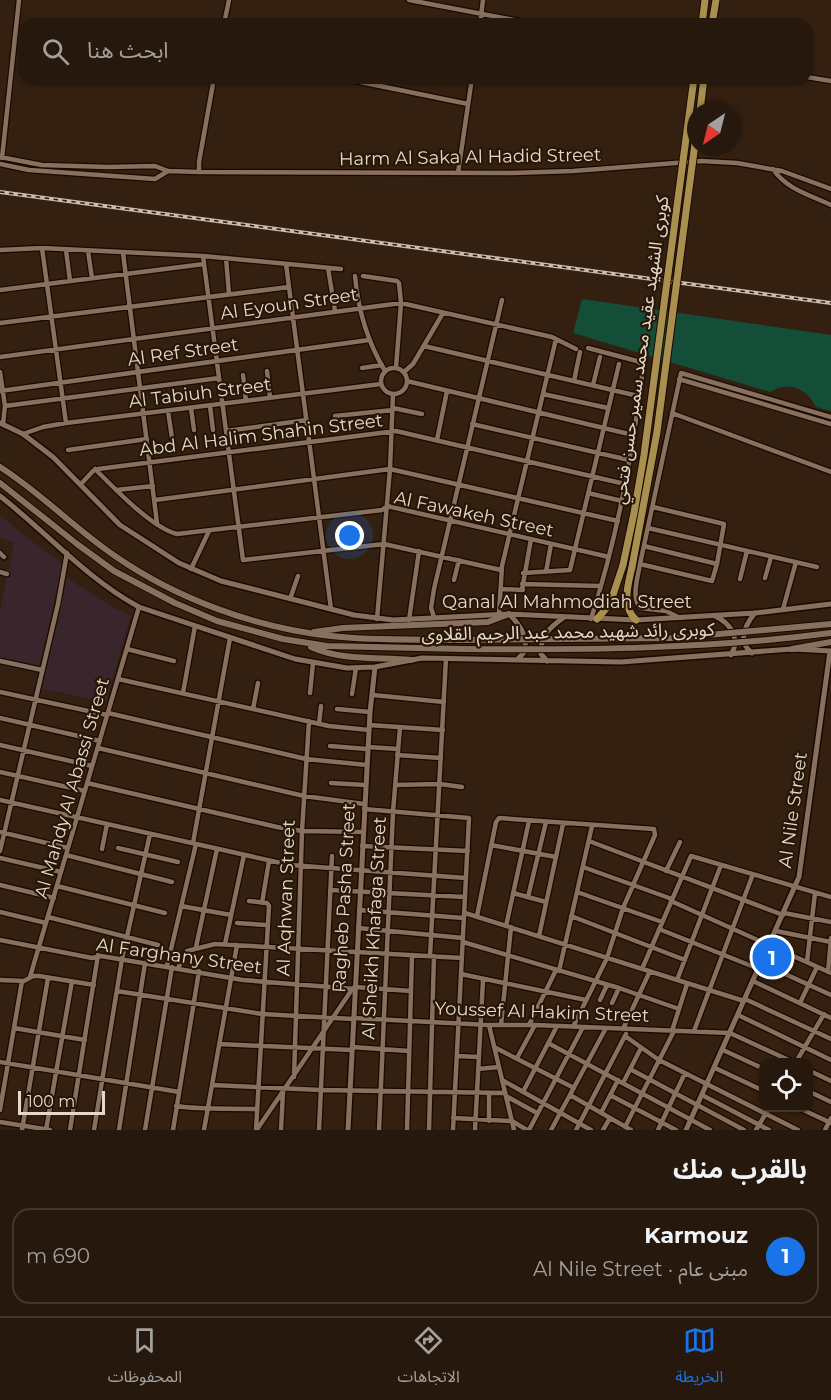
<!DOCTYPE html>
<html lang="ar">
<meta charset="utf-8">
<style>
body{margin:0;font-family:Montserrat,"Noto Sans Arabic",sans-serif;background:#32251a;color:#f1f3f6;direction:rtl}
.controls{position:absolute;right:18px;bottom:18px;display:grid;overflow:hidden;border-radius:12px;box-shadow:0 2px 4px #0004}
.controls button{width:54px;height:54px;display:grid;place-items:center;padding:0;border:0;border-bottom:2px solid #42372d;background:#26180c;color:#f1f3f6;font:30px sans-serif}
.compass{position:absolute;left:687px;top:102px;width:54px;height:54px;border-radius:50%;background:#26180c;box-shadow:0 2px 4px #0004;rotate:215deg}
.scale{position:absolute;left:18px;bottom:15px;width:87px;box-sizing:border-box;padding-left:6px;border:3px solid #e5d8ce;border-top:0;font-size:16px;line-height:21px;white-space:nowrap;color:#e5d8ce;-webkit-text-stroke:4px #291706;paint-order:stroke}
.you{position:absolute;left:350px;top:536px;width:21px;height:21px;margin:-15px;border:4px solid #fff;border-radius:50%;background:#1a73e8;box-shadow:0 0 0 9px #1a73e833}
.badge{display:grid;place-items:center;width:39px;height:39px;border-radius:50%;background:#1a73e8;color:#fff;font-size:20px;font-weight:700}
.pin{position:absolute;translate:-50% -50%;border:3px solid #fff;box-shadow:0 2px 6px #0006}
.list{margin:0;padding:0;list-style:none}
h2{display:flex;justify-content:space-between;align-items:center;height:78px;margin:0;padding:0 24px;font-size:26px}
h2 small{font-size:20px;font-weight:400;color:#a4a09d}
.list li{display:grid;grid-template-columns:39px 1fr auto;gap:18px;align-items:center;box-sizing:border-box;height:96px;margin:0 12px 12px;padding:0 12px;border:2px solid #42372d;border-radius:18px}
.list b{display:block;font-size:22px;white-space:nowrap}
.list p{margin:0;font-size:20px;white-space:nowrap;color:#a4a09d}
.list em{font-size:20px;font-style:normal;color:#a4a09d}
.icon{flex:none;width:33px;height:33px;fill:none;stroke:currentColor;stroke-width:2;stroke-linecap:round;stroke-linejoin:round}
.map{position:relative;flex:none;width:831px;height:1130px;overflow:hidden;direction:ltr}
.search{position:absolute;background:#26180c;box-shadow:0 2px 4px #0004;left:18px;right:18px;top:18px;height:66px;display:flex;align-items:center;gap:15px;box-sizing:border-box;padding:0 21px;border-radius:18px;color:#a4a09d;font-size:22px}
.sheet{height:186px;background:#26180c}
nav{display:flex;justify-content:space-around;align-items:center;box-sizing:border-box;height:84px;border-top:2px solid #42372d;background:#26180c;font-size:16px;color:#a4a09d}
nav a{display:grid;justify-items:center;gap:3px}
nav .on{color:#1a73e8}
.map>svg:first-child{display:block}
.industrial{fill:#39262c}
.green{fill:#144e38}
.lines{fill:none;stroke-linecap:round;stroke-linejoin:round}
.minor-casing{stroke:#1a0900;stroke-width:7}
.tertiary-casing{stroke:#1a0900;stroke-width:8}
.secondary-casing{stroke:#1a0900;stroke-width:8}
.primary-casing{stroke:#1a0900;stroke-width:9}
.minor{stroke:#88705e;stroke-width:4.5}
.tertiary{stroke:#88705e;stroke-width:5}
.secondary{stroke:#88705e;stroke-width:6}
.primary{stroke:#a99051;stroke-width:7}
.rail-casing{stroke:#cabcb1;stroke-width:4}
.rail{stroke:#291706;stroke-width:1.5;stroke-dasharray:4.5;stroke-linecap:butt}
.secondary-bridge-casing{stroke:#1a0900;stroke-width:8;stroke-linecap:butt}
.primary-bridge-casing{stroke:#1a0900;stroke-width:9;stroke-linecap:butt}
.secondary-bridge{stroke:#88705e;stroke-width:6}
.primary-bridge{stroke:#a99051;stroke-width:7}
.labels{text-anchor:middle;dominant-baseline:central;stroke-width:4.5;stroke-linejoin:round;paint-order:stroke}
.street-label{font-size:18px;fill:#e5d8ce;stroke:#291706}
</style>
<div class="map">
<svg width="831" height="1130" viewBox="0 0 831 1130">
<rect width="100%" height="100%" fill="#332010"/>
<path class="industrial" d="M 0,515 L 30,540 L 63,564 L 39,667 L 0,658 L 0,611 L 14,542 L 0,538 Z
M 67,578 L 112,607 L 131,616 L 106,702 L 42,689 Z"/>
<path class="green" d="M 582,299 L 831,335 L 831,411 L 816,407 C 807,388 788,381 770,392 L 573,333 Z"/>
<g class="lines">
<g class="minor-casing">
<path id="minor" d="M 409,0 L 535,24
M 224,24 L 229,0
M 480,24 L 483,0
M 807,77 L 831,81
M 341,78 L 468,104
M 0,157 L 42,165 L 108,167 L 155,166 L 168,171 L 199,172 L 512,173 L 573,171 L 701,161 L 737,163 L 782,171 L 831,189
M 2,158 L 19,0
M 0,164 L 29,170 L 155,179 L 168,171
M 773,169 C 786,189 810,195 831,205
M 199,172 L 199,162 L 214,78
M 458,173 L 472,78
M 42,248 L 66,423
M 0,250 L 42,248 L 203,256 L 341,269
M 66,250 L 70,281
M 88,251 L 92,278
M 123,253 L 157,523
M 203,256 L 243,560 L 384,544 L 501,570
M 226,258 L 229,294
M 286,264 L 331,609
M 328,268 L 335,311
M 355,276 C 358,310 367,341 385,371
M 363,276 L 397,281 L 399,283 L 401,303 L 396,368
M 0,290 L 204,264
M 0,323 L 289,287
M 424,346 L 638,396
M 588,348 L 637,361 L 641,364 L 643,368 C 633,453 617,538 591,619
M 0,357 L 401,303 L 552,337 L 576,349
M381 381a13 13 0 1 1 26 0a13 13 0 1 1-26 0Z
M 362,368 L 382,365
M 267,371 L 270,398
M 0,372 L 5,406 L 3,424
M 404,372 L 413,364 L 443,313
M 243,375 L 246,401
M 679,379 L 831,424
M 407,381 L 633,435
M 574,381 L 580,352
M 593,385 L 600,357
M 0,391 L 369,340
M 543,394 L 608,408
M 5,406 L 219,378
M 210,406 L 213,430
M 191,408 L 194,430
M 393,408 L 422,414
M 168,411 L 172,438
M 672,413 L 831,472
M 335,416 L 393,410
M 472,424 L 629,460
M 226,431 L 307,420
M 23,434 L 43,427 L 66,423 L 381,384
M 437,440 L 447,391
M 68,450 L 147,439
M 95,469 C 114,488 152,528 177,534 L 382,510 L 387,506 L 609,557
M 81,484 L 93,471 L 98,469 L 396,431 L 625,484
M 116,490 L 153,486
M 588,493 L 622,501
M 155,500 L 390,469 L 618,521
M 648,528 L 817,567
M 644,546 L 717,564
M 0,553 L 4,557
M 640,564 L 712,581 L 717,564 L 724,524 L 653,507
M 191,569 L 209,531
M 0,572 L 7,574
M 546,572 L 551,544
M 523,573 L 570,570 L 619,364
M 765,578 L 771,557
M 740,579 L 747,551
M 454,580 L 459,560
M 522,584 L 600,586
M 501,589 L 523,590
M 522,590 L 531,539
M 290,599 L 298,576
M 783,609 L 796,562
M 499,614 L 502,566 L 556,339
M 434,617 L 431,608 L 434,589 L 502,300
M 680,618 L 666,611 L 640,608 C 631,597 638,577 640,564 L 681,373 L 831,417
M 377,619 L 390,469 L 393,394
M 409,620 L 419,551
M 127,649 L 174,661
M 0,661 L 42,670
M 118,679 L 329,726 L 369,730
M 0,692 L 107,715
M 183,693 L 195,626
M 310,693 L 313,663
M 352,694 L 356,668
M 373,695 L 444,702
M 253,709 L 258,683
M 337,709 L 370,712
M 108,713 L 306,759 L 367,765
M 0,718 L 100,741
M 319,724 L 321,706
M 369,725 L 443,730
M 0,745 L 92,766
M 330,746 L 367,749
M 368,747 L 398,749
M 98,748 L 304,796 L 364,804
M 397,755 L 441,758
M 0,772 L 85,791
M 87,783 L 277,827 L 302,831 L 363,832
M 331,783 L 365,785
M 395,785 L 440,784 L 462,787
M 0,800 L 290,865 L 466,878
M 364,809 L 469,818 L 453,1130
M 0,832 L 68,848
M 589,841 L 783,915
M 193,843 L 230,638
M 491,845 L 556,857
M 362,846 L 468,851
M 118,848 L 178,862
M 102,849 L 107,824
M 0,851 L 58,604 L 67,553
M 66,855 L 172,882
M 0,858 L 61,872
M 583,867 L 672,899
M 666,871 L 680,842
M 0,885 L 54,898
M 57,886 L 165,913
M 330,890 L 465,897
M 577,892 L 662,922
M 513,893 L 546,902
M 528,897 L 546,822
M 249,901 L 267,903 L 269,906 L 256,1130
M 671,901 L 831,973
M 262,903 L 269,861
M 181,906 L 231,915
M 359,910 L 464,918
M 0,912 L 46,923
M 465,913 L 744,1001
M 784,913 L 831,922
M 477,916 L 496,822 L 499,818 L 654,829 L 655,835 L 623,908 L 607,958 L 573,1027
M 571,916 L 685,960
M 48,917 L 158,945
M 237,923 L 267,925
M 506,926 L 529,821
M 358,928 L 463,938
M 659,929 L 759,969
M 776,931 L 831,942
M 539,936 L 563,824
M 0,940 L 92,958 L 101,956 L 243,980 L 355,989
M 463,942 L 619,988 L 679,1009
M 225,944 L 244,855
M 196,947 L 217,849
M 430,956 L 446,658
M 807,962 L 815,893
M 761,963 L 831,995
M 167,966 L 196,844
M 178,968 L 187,951 L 215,944 L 462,958
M 642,969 L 691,856 L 831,897
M 559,971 L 592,826
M 828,972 L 831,938
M 461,974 L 586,1000
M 30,977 L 139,607
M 0,980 L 24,981 L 33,976 L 39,976 L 94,985
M 677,980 L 721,865
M 753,981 L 831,1018
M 355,987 L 411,991
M 117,991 L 262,1014 L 353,1019
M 745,999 L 831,1039
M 600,1000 L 607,985
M 612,1003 L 619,988
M 800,1003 L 817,967
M 738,1015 L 831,1060
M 353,1018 L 489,1025 L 535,1025 L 730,1033 L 793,1062
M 489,1025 L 514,1130
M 501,1025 L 511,927
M 529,1025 L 556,970
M 14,1028 L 85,1040
M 623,1029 L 650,971
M 672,1031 L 687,984
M 694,1031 L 753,874
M 625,1036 L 659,1060 L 798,1130
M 548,1043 L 710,1130
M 219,1044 L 352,1050
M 352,1047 L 409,1051
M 494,1047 L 574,1088
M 723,1050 L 764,1069
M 457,1056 L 479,1057
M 517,1058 L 535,1025
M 0,1062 L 179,1092
M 796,1062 L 824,1014
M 715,1068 L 764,1091
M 478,1069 L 499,1067
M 630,1069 L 744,1130
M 808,1070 L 831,1081
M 294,1077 L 302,831 L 309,721
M 502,1080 L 591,1130
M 623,1083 L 641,1048
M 212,1085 L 321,1090 L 505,1093
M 808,1091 L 831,1102
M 523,1092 L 557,1026
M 570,1095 L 631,1130
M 610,1095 L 676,1130
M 702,1095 L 769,1130
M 506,1096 L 537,1113
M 176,1106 C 203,1110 230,1108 257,1109
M 799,1108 L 831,1123
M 0,1110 L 22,981
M 601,1113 L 618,1080
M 453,1118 L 512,1121 L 527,1130
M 489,1121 L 489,1093
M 0,1122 L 50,1130
M 625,1127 L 674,1031
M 258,1128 L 353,988
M 22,1130 L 48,978
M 46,1130 L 72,981
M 70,1130 L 98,955
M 94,1130 L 122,959 L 150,834
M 119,1130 L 145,963
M 145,1130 L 172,967
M 173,1130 L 199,971
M 204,1130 L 237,945
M 281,1130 L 283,1092
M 319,1130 L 332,856
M 379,1130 L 393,812 L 400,727
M 407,1130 L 412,955
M 429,1130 L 434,956
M 475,1130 L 483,980
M 529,1130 L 583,1027
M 551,1130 L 606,1028
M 576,1130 L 626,1034
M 603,1130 L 610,1118
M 658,1130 L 685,1073
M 756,1130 L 769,1108
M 825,1130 L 831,1118"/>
</g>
<g class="tertiary-casing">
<path id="tertiary" d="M 0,423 L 23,434 L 53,457 L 120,525 L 179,563 L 221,581 L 354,615 L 393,620 L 509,614 L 636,620 L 755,613 L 831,604
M 0,496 C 46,532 87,579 139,607 L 295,659 L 347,668 L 375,667 L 422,658 L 621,662 L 792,649 L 831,651
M 509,614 C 520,625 527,635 525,651 L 518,659
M 715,616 C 730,623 741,638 731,655
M 752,653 C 737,642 745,625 755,613
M 547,661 L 541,654 C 540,636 549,628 563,618
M 348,1130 L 370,712 L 375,667
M 686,1130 L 799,877 L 830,651"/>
</g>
<g class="secondary-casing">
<path id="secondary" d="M 0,467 C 41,493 75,529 115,556 C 177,599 256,628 331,636 C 374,641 419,639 463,640
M 0,483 L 77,544 L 114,571 L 175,603 L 217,621 L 283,639 L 327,646 L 463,649
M 314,632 L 343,628 L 488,622 L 509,614
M 311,647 C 342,661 378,657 411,660
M 792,649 L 831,642"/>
</g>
<g class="primary-casing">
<path id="primary" d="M 702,24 L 705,0
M 712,24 L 716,0
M 700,111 L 704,78
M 632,567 C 628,585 621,606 636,620
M 597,619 L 610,604 L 623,565"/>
</g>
<use href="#minor" class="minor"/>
<use href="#tertiary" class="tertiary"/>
<use href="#secondary" class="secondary"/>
<use href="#primary" class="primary"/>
<g class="rail-casing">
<path id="rail" d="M 0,192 L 831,303"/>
</g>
<use href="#rail" class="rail"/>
<g class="secondary-bridge-casing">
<path id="secondary-bridge" d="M 463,640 L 674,638 L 831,624
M 463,649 C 588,650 707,649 831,633"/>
</g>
<g class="primary-bridge-casing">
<path id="primary-bridge" d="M 623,565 L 634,513 L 644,455 L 694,78
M 632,567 L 657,432 L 696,136"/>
</g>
<use href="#secondary-bridge" class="secondary-bridge"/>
<use href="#primary-bridge" class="primary-bridge"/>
</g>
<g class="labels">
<g class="street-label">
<text transform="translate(470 157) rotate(-1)">Harm Al Saka Al Hadid Street</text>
<text transform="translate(289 304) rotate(-8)">Al Eyoun Street</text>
<text transform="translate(641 350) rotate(-82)">كوبرى الشهيد عقيد محمد سمير حسن فتحي</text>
<text transform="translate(183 352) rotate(-8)">Al Ref Street</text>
<text transform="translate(200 393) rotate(-7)">Al Tabiuh Street</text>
<text transform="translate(261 435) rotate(-7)">Abd Al Halim Shahin Street</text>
<text transform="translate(474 514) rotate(12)">Al Fawakeh Street</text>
<text x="567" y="602">Qanal Al Mahmodiah Street</text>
<text transform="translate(568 632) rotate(-1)">كوبرى رائد شهيد محمد عبد الرحيم القلاوى</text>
<text transform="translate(72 788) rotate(-74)">Al Mahdy Al Abassi Street</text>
<text transform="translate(793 810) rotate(-82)">Al Nile Street</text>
<text transform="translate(286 898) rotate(-88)">Al Aqhwan Street</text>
<text transform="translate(344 898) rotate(-87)">Ragheb Pasha Street</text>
<text transform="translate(374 928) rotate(-87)">Al Sheikh Khafaga Street</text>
<text transform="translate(179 956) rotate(8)">Al Farghany Street</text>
<text transform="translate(542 1012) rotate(2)">Youssef Al Hakim Street</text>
</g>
</g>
</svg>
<div class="controls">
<button><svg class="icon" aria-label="locate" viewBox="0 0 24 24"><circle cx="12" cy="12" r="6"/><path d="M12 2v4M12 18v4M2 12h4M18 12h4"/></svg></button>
</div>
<svg class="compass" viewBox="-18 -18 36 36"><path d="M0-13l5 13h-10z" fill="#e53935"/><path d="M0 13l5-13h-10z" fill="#a4a09d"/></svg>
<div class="scale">100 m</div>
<div class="you"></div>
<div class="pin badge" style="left:772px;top:957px">1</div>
<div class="search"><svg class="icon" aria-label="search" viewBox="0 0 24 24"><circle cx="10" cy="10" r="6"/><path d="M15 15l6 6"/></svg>ابحث هنا</div>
</div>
<section class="sheet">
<h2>بالقرب منك<small></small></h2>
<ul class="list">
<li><span class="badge">1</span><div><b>Karmouz</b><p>مبنى عام · Al Nile Street</p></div><em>690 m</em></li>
</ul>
</section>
<nav>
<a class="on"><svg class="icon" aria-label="map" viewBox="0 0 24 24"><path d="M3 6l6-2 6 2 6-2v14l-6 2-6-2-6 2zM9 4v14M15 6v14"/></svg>الخريطة</a>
<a><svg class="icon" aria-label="directions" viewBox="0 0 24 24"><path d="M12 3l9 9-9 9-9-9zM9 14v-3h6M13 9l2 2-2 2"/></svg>الاتجاهات</a>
<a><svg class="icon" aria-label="saved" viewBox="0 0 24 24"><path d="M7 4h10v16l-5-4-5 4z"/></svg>المحفوظات</a>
</nav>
